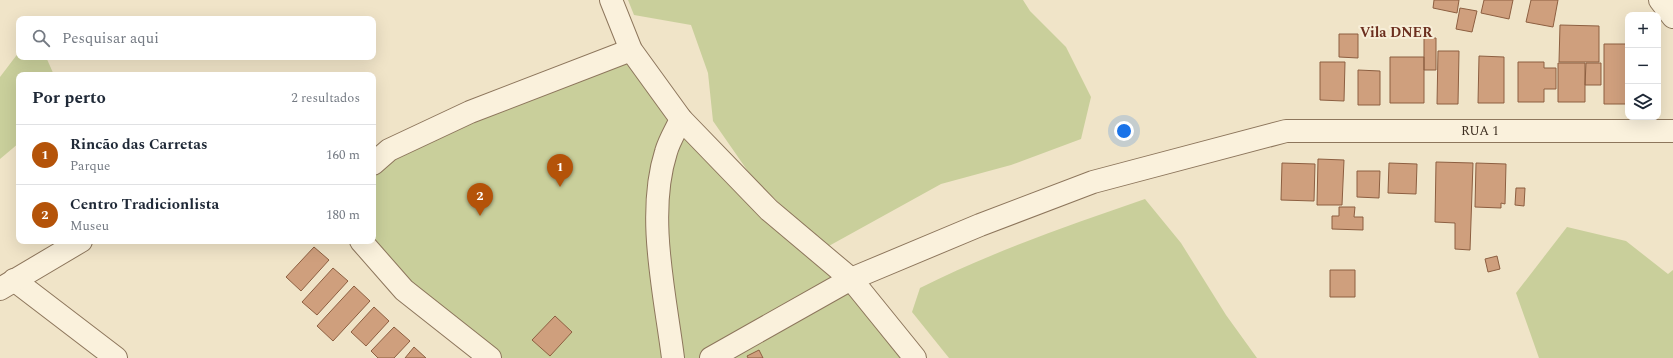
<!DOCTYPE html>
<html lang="pt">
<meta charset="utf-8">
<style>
body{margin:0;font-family:Spectral,serif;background:#f2f2f3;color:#1f2937}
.controls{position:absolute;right:12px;top:12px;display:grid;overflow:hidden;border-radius:8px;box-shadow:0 4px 16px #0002}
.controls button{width:36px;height:36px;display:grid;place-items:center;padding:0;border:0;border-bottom:1px solid #e0e1e3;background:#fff;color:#1f2937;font:20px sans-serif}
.you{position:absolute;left:1124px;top:131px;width:14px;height:14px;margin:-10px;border:3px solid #fff;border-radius:50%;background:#1a73e8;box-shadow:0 0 0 6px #1a73e833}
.badge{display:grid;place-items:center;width:26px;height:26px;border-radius:50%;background:#b45309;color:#fff;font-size:13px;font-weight:700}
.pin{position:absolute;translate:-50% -33px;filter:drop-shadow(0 1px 2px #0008)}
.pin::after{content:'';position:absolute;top:21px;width:14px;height:12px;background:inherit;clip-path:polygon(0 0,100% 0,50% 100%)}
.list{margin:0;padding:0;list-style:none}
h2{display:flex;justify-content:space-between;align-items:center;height:52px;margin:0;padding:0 16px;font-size:17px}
h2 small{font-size:13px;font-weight:400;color:#747a83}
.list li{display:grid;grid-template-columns:26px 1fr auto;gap:12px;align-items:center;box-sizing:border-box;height:60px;padding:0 16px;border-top:1px solid #e0e1e3}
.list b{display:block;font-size:15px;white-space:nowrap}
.list p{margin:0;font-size:13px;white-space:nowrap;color:#747a83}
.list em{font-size:13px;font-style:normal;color:#747a83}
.icon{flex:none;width:22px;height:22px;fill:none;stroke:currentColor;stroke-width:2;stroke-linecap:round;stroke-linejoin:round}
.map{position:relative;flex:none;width:1673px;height:358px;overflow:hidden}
.search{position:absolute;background:#fff;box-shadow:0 4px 16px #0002;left:16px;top:16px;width:360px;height:44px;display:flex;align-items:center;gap:10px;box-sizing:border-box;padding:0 14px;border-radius:8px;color:#747a83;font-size:15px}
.panel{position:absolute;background:#fff;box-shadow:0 4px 16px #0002;left:16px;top:72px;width:360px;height:172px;border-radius:8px}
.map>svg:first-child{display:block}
.green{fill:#c9cf9b}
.building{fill:#cf9f7d;stroke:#8d5f41}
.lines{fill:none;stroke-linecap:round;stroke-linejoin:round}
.street-casing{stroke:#8d765c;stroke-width:24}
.street{stroke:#faf1dc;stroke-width:22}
.labels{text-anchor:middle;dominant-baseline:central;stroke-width:4;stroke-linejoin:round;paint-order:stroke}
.street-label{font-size:13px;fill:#3d2e20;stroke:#f7eed8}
.neighbourhood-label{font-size:14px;font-weight:bold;fill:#6b2e1e;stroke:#f7eed8}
</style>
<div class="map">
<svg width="1673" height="358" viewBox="0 0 1673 358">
<rect width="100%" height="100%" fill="#f0e4c8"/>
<path class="green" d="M 628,0 L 1023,0 L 1030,11 L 1066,47 L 1091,97 L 1081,139 L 1011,165 L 941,184 L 827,247 L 754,180 L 713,121 L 708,73 L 691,25 L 634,15 Z
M 631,50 L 915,358 L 490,358 L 404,290 L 373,241 L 373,164 Z
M 19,52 L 19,57 L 46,57 L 54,75 L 19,75 L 19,143 L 0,159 L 0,77 Z
M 1145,199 L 1181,243 L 1226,315 L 1257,358 L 949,358 L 912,312 L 920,288 C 992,252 1069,225 1145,199 Z
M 1567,227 L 1626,241 L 1668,274 L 1673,270 L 1673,358 L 1539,358 L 1516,293 Z"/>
<path class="building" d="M 1434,0 L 1459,0 L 1457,13 L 1433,8 Z
M 1484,0 L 1513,0 L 1509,19 L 1481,13 Z
M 1531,0 L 1558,0 L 1553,27 L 1526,22 Z
M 1460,8 L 1477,11 L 1472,32 L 1456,29 Z
M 1560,25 L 1599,26 L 1599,62 L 1559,62 Z
M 1339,34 L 1358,34 L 1358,58 L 1339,57 Z
M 1424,38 L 1436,38 L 1436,70 L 1424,70 Z
M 1604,44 L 1628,44 L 1628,104 L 1604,104 Z
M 1438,51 L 1459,51 L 1458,104 L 1437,104 Z
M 1479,56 L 1504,57 L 1504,103 L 1478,103 Z
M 1390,57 L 1424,57 L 1424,103 L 1390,103 Z
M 1320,62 L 1345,62 L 1344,101 L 1320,100 Z
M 1518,62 L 1544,62 L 1544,68 L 1556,68 L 1556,89 L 1544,89 L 1544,102 L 1518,102 Z
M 1558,63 L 1585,63 L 1585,102 L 1558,102 Z
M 1586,63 L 1601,63 L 1601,85 L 1585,85 Z
M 1358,70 L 1380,71 L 1380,105 L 1358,105 Z
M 1318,159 L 1344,160 L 1342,205 L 1317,205 Z
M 1436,162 L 1473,163 L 1470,250 L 1455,249 L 1455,223 L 1435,222 Z
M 1282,163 L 1315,164 L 1314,201 L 1281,200 Z
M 1389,163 L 1417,164 L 1416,194 L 1388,193 Z
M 1476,163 L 1506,164 L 1505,204 L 1501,203 L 1501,208 L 1475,207 Z
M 1357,171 L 1380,171 L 1379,198 L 1357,197 Z
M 1516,188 L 1525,188 L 1524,206 L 1515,205 Z
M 1339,207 L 1355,207 L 1354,217 L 1363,217 L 1363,230 L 1332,229 L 1332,216 L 1339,216 Z
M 314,247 L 329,260 L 301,291 L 286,277 Z
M 1497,256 L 1500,269 L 1488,272 L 1485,259 Z
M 333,268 L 348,281 L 317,315 L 302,302 Z
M 1330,270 L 1355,270 L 1355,297 L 1330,297 Z
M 354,286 L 370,301 L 333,341 L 317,326 Z
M 374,307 L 389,321 L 366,346 L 351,332 Z
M 555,316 L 572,332 L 550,356 L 532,340 Z
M 394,327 L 410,341 L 394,358 L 378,358 L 371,351 Z
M 414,347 L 426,358 L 405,358 Z
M 759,350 L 763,358 L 748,358 L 747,356 Z"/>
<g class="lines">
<g class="street-casing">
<g id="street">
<path d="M 611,0 L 631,50 L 681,119 L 769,210 L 851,279 L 915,358"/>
<path d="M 1660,0 L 1673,17"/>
<path d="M 373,164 L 389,150 L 470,112 L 631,50"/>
<path d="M 361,241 L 404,290 L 490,358"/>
<path d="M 14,280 L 116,358"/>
<path d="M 0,289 L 81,241"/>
<path d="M 673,358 C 665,294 646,215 666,152 C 669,141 676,130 681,119"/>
<path id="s1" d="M 711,358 L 851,279 L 980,225 L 1093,182 L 1286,131 L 1673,131"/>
</g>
</g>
<use href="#street" class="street"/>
</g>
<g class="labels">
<g class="street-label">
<text stroke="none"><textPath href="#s1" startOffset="815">RUA 1</textPath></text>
</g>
<g class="neighbourhood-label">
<text x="1396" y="32">Vila DNER</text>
</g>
</g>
</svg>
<div class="controls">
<button>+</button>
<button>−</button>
<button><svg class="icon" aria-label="layers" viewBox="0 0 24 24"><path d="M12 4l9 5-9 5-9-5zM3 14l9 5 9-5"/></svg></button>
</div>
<div class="you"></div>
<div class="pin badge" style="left:560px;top:187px">1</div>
<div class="pin badge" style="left:480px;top:216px">2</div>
<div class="search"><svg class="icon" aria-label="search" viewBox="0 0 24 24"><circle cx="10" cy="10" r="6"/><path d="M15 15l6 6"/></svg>Pesquisar aqui</div>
<section class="panel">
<h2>Por perto<small>2 resultados</small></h2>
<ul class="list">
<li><span class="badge">1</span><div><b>Rincão das Carretas</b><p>Parque</p></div><em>160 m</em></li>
<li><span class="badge">2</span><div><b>Centro Tradicionlista</b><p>Museu</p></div><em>180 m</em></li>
</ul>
</section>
</div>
